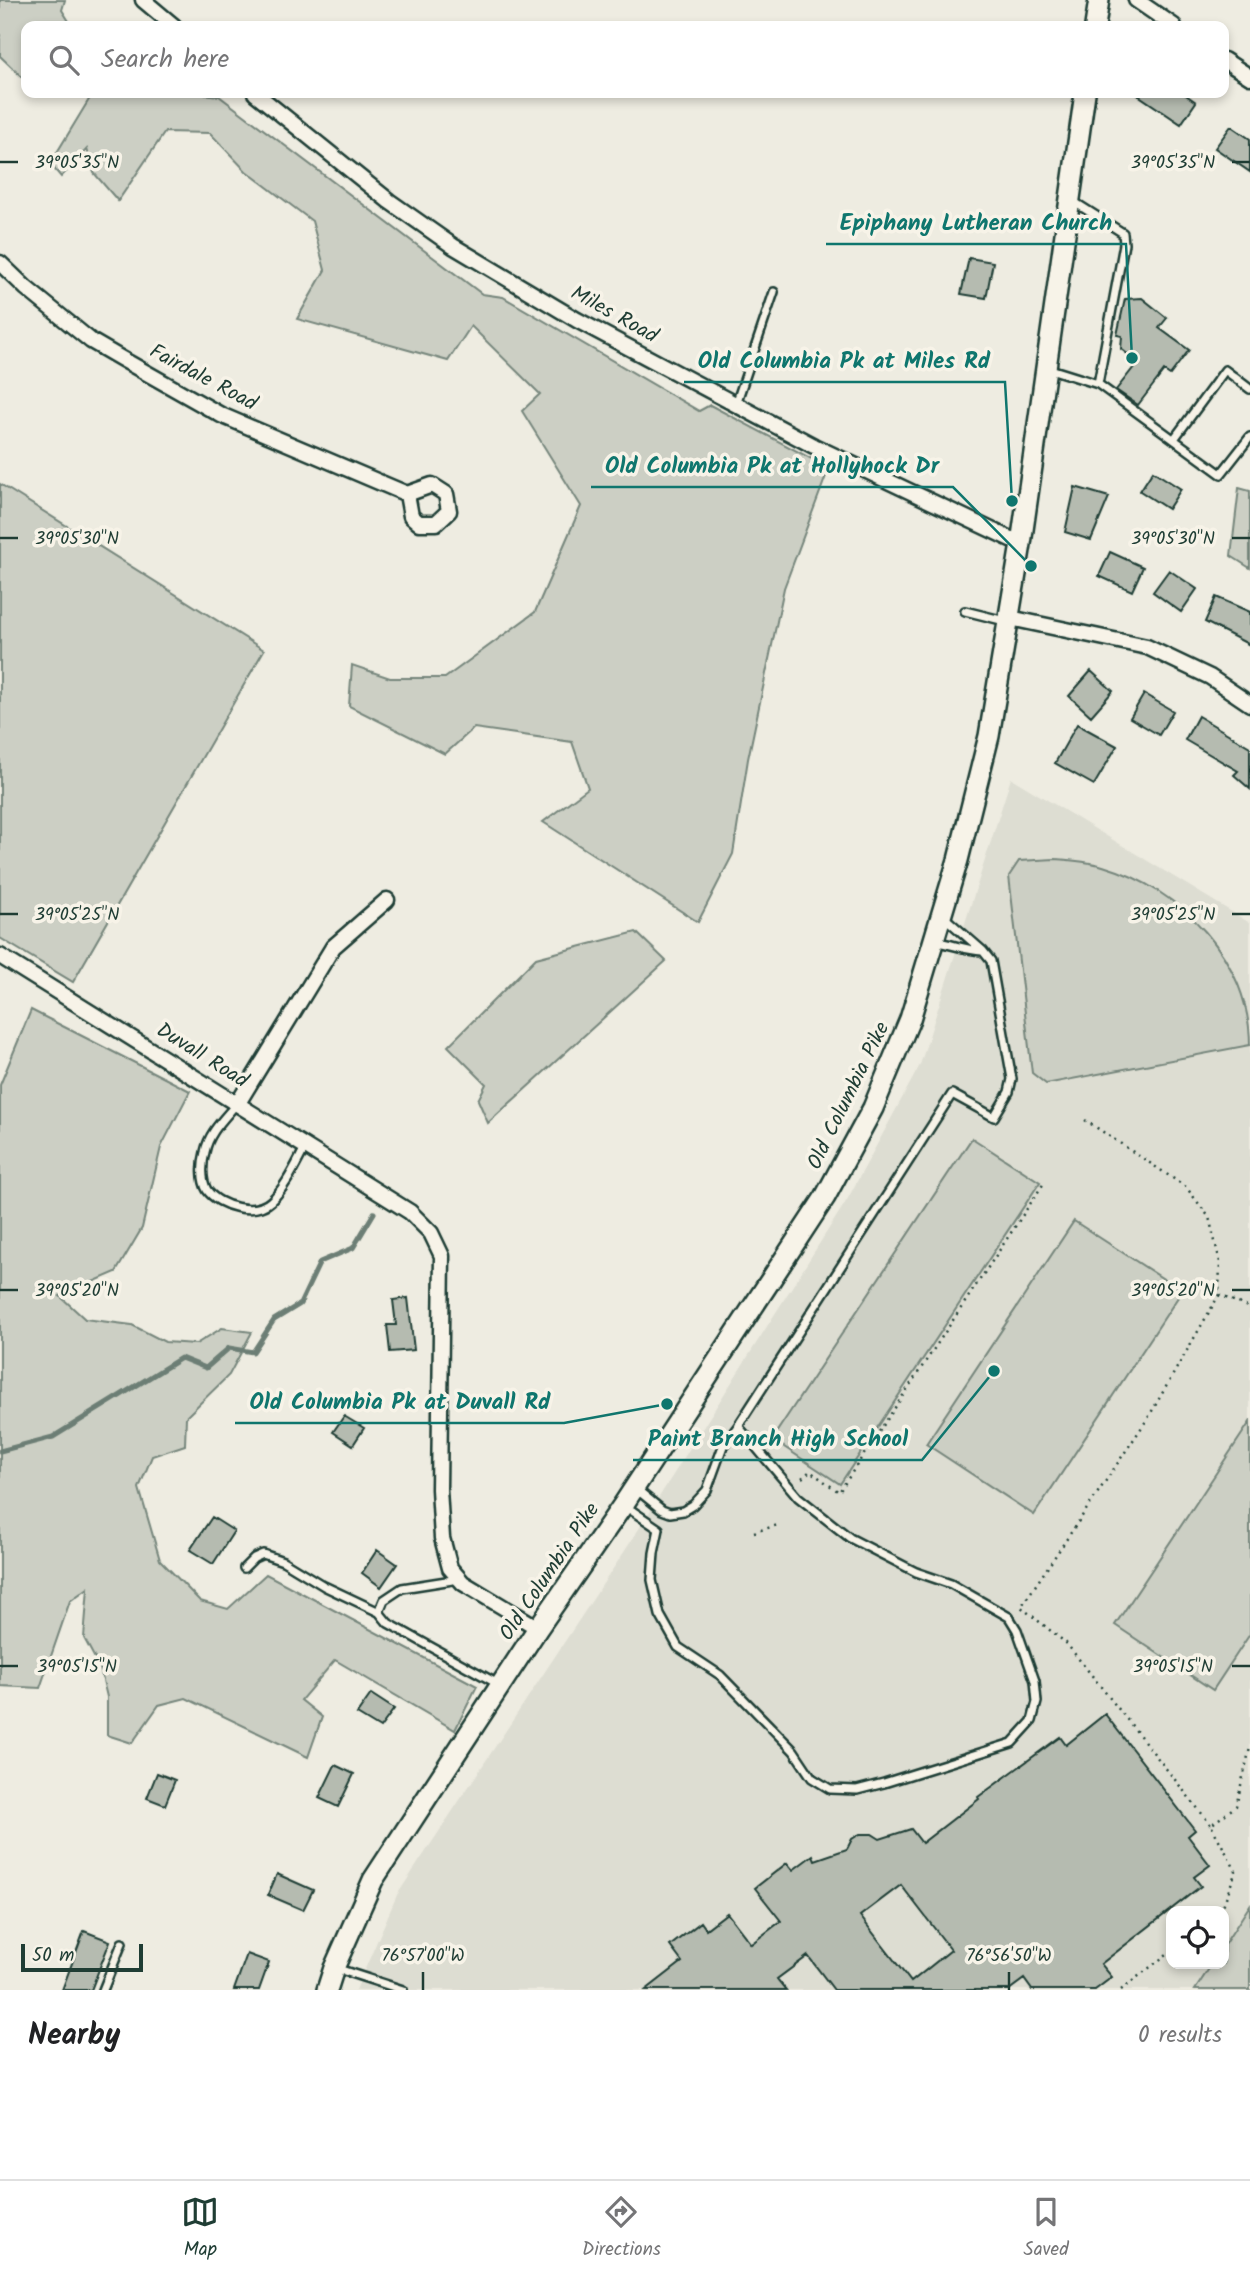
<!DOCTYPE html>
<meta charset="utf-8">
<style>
body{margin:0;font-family:Kalam,sans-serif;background:#f2f2f2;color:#202124}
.controls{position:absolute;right:21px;bottom:21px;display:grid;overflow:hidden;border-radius:14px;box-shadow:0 4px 10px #0003}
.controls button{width:63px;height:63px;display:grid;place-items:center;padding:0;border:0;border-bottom:2px solid #e0e0e0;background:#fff;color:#202124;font:35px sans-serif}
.scale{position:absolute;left:21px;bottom:18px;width:122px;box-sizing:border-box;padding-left:7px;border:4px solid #1f3d34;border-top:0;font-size:19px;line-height:24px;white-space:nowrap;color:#1f3d34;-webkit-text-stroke:5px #f7f3e8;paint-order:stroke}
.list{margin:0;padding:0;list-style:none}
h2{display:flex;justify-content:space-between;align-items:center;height:91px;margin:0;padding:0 28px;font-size:30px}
h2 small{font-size:23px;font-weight:400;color:#757577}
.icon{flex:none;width:38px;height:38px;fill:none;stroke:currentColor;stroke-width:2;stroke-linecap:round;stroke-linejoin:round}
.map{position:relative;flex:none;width:1250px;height:1990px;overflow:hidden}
.search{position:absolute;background:#fff;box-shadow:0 4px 10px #0003;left:21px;right:21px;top:21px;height:77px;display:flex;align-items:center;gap:18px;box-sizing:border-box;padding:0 24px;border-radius:14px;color:#757577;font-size:26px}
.sheet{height:189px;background:#fff}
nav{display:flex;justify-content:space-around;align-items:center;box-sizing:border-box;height:98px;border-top:2px solid #e0e0e0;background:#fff;font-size:19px;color:#757577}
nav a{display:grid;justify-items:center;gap:4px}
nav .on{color:#1f3d34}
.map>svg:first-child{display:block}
.built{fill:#ddddd2;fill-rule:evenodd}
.green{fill:#cccfc4;stroke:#76867c;stroke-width:2}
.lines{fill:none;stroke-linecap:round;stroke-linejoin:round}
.stream{stroke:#6c7e74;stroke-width:5}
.building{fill:#b5bbb0;stroke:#1f3d34;stroke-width:2;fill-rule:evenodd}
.lane-casing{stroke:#1f3d34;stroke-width:12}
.street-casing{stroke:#1f3d34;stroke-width:19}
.secondary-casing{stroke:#1f3d34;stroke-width:24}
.path{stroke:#1f3d34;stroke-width:2.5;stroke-dasharray:2 5;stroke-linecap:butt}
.lane{stroke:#f7f3e8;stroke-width:7}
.street{stroke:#f7f3e8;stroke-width:14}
.secondary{stroke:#f7f3e8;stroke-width:19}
.ticks{fill:none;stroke:#1f3d34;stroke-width:2.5}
.labels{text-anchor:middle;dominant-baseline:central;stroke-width:7;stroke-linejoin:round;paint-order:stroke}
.street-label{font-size:21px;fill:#1f3d34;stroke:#f7f3e8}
.ticks-label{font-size:18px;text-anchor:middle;fill:#1f3d34;stroke:#f7f3e8;stroke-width:7;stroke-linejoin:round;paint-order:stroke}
.leader{fill:none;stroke:#0f766e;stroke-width:2.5}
.callout-dot{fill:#0f766e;stroke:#f7f3e8;stroke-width:2.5}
.callout-label{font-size:23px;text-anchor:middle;font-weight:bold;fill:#0f766e;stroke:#f7f3e8;stroke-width:7;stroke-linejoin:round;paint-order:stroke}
</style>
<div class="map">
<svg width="1250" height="1990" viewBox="0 0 1250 1990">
<rect width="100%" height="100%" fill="#eeece1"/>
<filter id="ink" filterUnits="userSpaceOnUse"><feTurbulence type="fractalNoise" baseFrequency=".0143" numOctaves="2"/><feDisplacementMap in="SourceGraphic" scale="14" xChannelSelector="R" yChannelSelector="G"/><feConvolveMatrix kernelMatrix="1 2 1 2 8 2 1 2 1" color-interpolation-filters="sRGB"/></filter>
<g filter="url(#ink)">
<path class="built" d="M 1011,778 L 1250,923 L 1250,1966 L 1233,1990 L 356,1990 L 397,1895 L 630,1543 L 847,1200 L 920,1065 ZM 1171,1911 L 1224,1911 L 1224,1964 L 1171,1964 Z"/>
<path class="green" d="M 0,0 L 65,0 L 62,10 L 72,26 L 26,26 L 26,81 L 0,56 Z
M 93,93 L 195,93 L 219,96 L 482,294 L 503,297 L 699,411 L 710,405 L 829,468 L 784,588 L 748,759 L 733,854 L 698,922 L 543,822 L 588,788 L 572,742 L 474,728 L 445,754 L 349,706 L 352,665 L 390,678 L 445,678 L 535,612 L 581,506 L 522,411 L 540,394 L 471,326 L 448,361 L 297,319 L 325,270 L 312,221 L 246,171 L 210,133 L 165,132 L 118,201 L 94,173 L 87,149 L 61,177 L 50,164 Z
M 0,484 L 264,650 L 73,982 L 0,938 Z
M 1239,488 L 1250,491 L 1250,568 L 1231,556 Z
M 1055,859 C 1071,860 1087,861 1103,866 C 1181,889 1250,960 1250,1045 L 1046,1084 L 1032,1073 L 1009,876 L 1019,861 Z
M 636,932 L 666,961 L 488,1123 L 478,1100 L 486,1084 L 448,1046 L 536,958 Z
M 31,1010 L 190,1091 L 161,1147 L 142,1228 L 116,1272 L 60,1296 L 85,1319 L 132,1325 L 165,1342 L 196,1344 L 222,1328 L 252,1332 L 229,1375 L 186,1417 L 185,1445 L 152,1456 L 139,1488 L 160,1560 L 200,1601 L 228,1609 L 266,1574 L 477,1686 L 455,1730 L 335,1660 L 301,1700 L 322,1717 L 308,1757 L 186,1698 L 159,1705 L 132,1743 L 107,1735 L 107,1697 L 100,1668 L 84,1638 L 88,1588 L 70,1601 L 40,1688 L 0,1686 L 0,1085 Z
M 972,1138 L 1040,1182 L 840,1484 L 772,1439 Z
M 1074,1221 L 1182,1291 L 1034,1515 L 926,1444 Z
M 1250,1422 L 1250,1634 L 1213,1690 L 1115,1625 Z
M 1250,1905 L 1250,1990 L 1195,1990 L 1212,1964 L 1224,1964 L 1224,1945 Z"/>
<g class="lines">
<path class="stream" d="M 0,1451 L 53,1437 L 181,1358 L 206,1368 L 229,1348 L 253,1352 L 274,1320 L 300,1304 L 320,1262 L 353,1248 L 374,1213"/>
</g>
<path class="building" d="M 1135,93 L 1183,93 L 1196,102 L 1181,124 Z
M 1231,126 L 1250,139 L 1250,172 L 1215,148 Z
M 969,258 L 993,262 L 986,298 L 961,294 Z
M 1142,298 L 1167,318 L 1159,328 L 1189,350 L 1170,375 L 1164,371 L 1138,405 L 1116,390 L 1138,362 L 1121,349 L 1122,336 L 1117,335 L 1125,299 Z
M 1153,471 L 1181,489 L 1168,509 L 1140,491 Z
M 1075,487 L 1109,497 L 1091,540 L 1065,532 Z
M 1110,552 L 1143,567 L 1132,591 L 1099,576 Z
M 1169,570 L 1197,589 L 1181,612 L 1153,592 Z
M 1216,597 L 1250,612 L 1250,645 L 1205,622 Z
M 1091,671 L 1113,691 L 1091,716 L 1069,696 Z
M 1144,694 L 1173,711 L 1159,735 L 1130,718 Z
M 1198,716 L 1250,747 L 1250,789 L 1234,775 L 1238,771 L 1185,740 Z
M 1077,724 L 1117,746 L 1094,785 L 1055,763 Z
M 408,1298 L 414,1350 L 390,1352 L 387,1325 L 396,1325 L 393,1300 Z
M 344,1416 L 364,1428 L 353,1445 L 333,1432 Z
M 212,1517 L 234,1531 L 213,1564 L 190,1550 Z
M 377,1550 L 397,1564 L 381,1587 L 362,1573 Z
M 371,1694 L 394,1709 L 380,1728 L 357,1714 Z
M 1105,1714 L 1195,1830 L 1188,1836 L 1210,1865 L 1194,1877 L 1201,1886 L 1101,1964 L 1112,1977 L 1095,1990 L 1032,1990 L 1024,1979 L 1009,1990 L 834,1990 L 808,1956 L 777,1979 L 786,1990 L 646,1990 L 682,1962 L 670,1946 L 701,1922 L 706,1929 L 727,1913 L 751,1944 L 781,1921 L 755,1888 L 787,1863 L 793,1870 L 813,1855 L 815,1860 L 847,1849 L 852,1839 L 860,1834 L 872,1834 L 880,1839 L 911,1829 L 922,1843 L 979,1799 L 978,1797 L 1060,1737 L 1066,1745 ZM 901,1885 L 951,1950 L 911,1982 L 860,1916 Z
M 335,1765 L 354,1774 L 338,1807 L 319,1798 Z
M 157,1773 L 175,1780 L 165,1805 L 147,1798 Z
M 277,1874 L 313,1890 L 303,1910 L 268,1895 Z
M 84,1931 L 110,1941 L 91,1990 L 62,1990 Z
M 247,1954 L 269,1962 L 259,1990 L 234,1990 Z"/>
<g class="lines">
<g class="lane-casing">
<path id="lane" d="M 1047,368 L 1098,384 L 1124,244 L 1123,233 L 1071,200
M 1098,384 L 1221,474 L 1250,437
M 736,404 L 774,292
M 1174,439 L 1225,370 L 1250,389
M 965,611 L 1005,621
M 936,942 C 952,944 966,950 982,951
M 237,1103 C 224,1119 209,1132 205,1152 C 202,1163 201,1180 207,1190 C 219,1207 255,1216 271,1201 C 286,1187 296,1164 306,1146
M 635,1488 L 662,1510 L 670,1513 L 683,1511 L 693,1505 L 707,1490 L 723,1446 L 738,1426 L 952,1094 L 994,1117 L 1009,1092 L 1012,1079 L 991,961 L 983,951 L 943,916
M 625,1506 L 659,1529 L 654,1553 L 652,1580 L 660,1615 L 678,1647 L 720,1675 L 794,1751 L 812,1778 L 830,1789 L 857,1790 L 884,1783 L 1012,1743 L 1032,1721 L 1037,1702 L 1035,1681 L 1017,1630 L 1009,1617 L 951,1584 L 916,1572 L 850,1538 L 798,1497 L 738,1426
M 244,1568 L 254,1558 L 263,1554 L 283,1561 L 324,1586 L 379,1612
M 459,1579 L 402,1588 L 384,1600 L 379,1612 L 388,1623 L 498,1684
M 335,1968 L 403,1990
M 103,1990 L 122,1943"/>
</g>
<g class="street-casing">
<path id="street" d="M 143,0 L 174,26
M 1136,0 L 1174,26
M 1224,60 L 1250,77
M 255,93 L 389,201 L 453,246 L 577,320 L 814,446 L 1021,544
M 0,263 L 26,288 L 91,341 L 122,359 L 221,415 L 407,494 L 432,485 L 446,494 L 449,511 L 436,523 L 419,523 L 411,516 L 407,494
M 1010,618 L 1147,647 L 1210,677 L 1250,704
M 0,956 L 410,1212 L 431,1233 L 442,1256 L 439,1489 L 442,1538 L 450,1568 L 463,1583 L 538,1628
M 238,1103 L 333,947 L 387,900"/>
</g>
<g class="secondary-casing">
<path id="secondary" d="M 1095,26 L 1099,0
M 327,1990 L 334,1968 L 373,1880 L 538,1628 L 623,1505 L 825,1197 L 873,1108 L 910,1019 L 958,860 L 989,736 L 1021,544 L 1085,93"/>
</g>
<path class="path" d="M 1085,1120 L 1186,1187 L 1209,1217 L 1220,1262 L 1219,1295 L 1148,1418 L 1021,1607 L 1066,1643 L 1211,1825
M 1219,1295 L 1250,1308
M 802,1478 L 810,1471 L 839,1492 L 1044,1183
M 754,1532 L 778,1525
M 1221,1911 L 1236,1871 L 1211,1825 L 1236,1806 L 1250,1748
M 1121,1990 L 1171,1951"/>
<use href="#lane" class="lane"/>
<use href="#street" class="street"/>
<use href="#secondary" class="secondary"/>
</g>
</g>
<path class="ticks" d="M 0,162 L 18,162M 1232,162 L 1250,162M 0,538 L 18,538M 1232,538 L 1250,538M 0,914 L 18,914M 1232,914 L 1250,914M 0,1290 L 18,1290M 1232,1290 L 1250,1290M 0,1666 L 18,1666M 1232,1666 L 1250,1666M 423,1972 L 423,1990M 1009,1972 L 1009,1990"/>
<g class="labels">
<g class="street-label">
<text transform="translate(614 315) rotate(29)">Miles Road</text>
<text transform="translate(203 378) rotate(28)">Fairdale Road</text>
<text transform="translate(202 1056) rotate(32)">Duvall Road</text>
<text transform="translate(849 1096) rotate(-64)">Old Columbia Pike</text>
<text transform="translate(550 1572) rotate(-56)">Old Columbia Pike</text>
</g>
</g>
<g class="ticks-label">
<text x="77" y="168">39°05'35"N</text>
<text x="1173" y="168">39°05'35"N</text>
<text x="77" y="544">39°05'30"N</text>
<text x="1173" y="544">39°05'30"N</text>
<text x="77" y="920">39°05'25"N</text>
<text x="1173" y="920">39°05'25"N</text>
<text x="77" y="1296">39°05'20"N</text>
<text x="1173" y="1296">39°05'20"N</text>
<text x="77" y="1672">39°05'15"N</text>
<text x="1173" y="1672">39°05'15"N</text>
<text x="423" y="1961">76°57'00"W</text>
<text x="1009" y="1961">76°56'50"W</text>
</g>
<path class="leader" d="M1132 358L1126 244H826M1012 501L1005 382H684M1031 566L953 487H591M667 1404L564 1423H235M994 1371L922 1460H633"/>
<g class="callout-dot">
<circle cx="1132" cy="358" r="7"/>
<circle cx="1012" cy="501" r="7"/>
<circle cx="1031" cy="566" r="7"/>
<circle cx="667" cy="1404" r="7"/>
<circle cx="994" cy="1371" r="7"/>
</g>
<g class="callout-label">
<text x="976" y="230">Epiphany Lutheran Church</text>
<text x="844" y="368">Old Columbia Pk at Miles Rd</text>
<text x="772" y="473">Old Columbia Pk at Hollyhock Dr</text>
<text x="400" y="1409">Old Columbia Pk at Duvall Rd</text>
<text x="778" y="1446">Paint Branch High School</text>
</g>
</svg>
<div class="controls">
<button><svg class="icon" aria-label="locate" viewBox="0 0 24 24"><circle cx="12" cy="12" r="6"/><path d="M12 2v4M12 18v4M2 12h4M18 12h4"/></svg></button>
</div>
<div class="scale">50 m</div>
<div class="search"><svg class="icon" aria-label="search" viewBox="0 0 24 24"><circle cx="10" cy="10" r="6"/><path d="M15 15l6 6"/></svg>Search here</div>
</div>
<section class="sheet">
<h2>Nearby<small>0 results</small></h2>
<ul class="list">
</ul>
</section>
<nav>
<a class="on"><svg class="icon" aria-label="map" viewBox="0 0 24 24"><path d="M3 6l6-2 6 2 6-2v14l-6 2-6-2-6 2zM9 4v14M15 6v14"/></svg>Map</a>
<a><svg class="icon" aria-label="directions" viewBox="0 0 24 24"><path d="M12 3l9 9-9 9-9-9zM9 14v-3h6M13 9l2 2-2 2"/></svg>Directions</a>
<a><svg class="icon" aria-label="saved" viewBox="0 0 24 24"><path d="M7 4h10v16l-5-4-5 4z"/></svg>Saved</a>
</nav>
